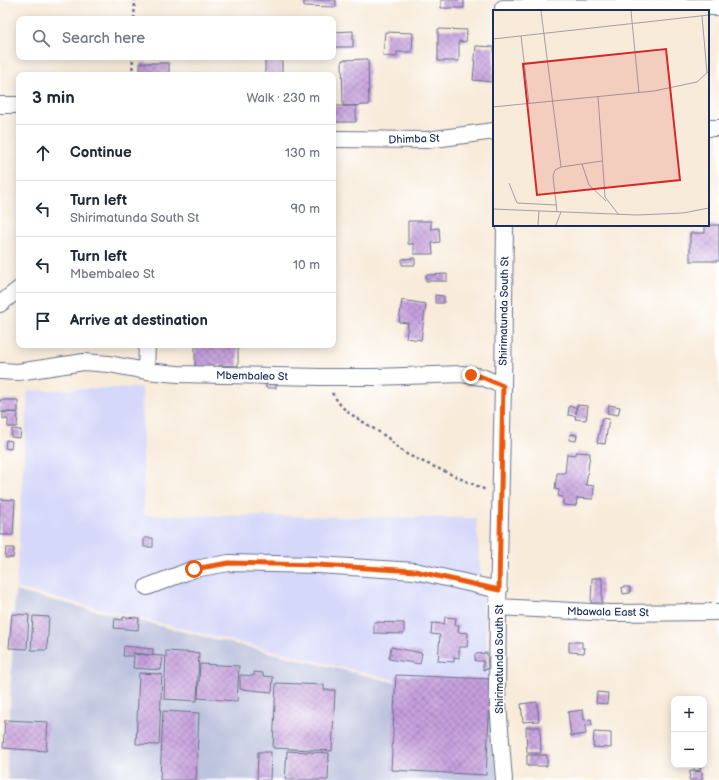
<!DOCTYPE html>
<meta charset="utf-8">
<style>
body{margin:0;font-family:"Balsamiq Sans",sans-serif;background:#f2f2f3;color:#1f2937}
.controls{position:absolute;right:12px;bottom:12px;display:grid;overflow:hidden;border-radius:8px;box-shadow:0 2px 10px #0003}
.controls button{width:36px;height:36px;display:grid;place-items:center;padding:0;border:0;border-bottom:1px solid #e0e1e3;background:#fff;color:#1f2937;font:20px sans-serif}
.stop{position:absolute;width:12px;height:12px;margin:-9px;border:3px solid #ea580c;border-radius:50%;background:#fff}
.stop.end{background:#ea580c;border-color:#fff;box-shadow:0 1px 4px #0008}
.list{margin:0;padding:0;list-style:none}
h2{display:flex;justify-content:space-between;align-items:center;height:52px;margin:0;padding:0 16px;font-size:17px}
h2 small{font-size:13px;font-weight:400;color:#747a83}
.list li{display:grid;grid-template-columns:26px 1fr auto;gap:12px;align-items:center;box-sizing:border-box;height:56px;padding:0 16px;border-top:1px solid #e0e1e3}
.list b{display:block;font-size:15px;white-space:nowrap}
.list p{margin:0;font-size:13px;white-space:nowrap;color:#747a83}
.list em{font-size:13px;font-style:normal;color:#747a83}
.icon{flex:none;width:22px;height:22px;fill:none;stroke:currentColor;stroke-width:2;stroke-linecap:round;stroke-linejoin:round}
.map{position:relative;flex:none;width:719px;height:780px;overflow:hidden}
.search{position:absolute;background:#fff;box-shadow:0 2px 10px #0003;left:16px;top:16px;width:320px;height:44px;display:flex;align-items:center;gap:10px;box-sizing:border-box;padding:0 14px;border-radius:8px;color:#747a83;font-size:15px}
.panel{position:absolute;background:#fff;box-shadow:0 2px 10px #0003;left:16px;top:72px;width:320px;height:276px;border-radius:8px}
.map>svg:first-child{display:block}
.built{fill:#d5d8f9}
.industrial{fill:#bdc3de}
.building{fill:url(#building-cross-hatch)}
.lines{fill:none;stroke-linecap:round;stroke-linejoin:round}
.minor-casing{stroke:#687189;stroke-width:18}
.path{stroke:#687189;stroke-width:2.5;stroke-dasharray:3 3;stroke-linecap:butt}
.minor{stroke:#fff;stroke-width:16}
.route{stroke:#ea580c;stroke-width:5}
.labels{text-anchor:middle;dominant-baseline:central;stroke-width:3;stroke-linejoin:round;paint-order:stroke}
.street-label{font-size:11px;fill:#1b2f5e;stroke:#fff}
.inset-road{fill:none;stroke:#a0a0a8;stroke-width:1}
.view{fill:#d62828;fill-opacity:0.15;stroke:#d62828;stroke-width:2}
.inset-edge{fill:none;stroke:#1b2f5e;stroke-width:2}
</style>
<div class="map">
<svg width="719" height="780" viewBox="0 0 719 780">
<defs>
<pattern id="building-cross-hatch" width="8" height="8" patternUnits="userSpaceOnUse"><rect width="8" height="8" fill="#c69fdc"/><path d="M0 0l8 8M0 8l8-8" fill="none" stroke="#a082b6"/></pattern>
</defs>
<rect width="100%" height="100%" fill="#fff"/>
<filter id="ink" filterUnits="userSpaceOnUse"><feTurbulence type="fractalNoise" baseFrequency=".025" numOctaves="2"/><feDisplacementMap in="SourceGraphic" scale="8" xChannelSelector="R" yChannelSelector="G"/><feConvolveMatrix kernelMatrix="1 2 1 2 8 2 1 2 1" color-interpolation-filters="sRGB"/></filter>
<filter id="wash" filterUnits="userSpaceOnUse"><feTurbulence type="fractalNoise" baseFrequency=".012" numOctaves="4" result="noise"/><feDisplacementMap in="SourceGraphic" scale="16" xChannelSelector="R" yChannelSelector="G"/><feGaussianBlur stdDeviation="0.9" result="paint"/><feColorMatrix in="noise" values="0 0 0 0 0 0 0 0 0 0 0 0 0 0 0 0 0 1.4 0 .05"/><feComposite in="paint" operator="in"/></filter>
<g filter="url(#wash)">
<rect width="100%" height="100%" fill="#f8ebda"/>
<path class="built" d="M 142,387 L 144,515 L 476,518 L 492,704 L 16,588 L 28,391 Z"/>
<path class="industrial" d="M 15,591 L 488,705 L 490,707 L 499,780 L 8,780 L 7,767 Z"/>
<g id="blocks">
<path class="building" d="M 304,0 L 336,0 L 336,7 L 304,6 Z
M 441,0 L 464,0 L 464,8 L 441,8 Z
M 438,29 L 467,30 L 466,42 L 459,41 L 459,61 L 438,61 Z
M 353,31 L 353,47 L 333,47 L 333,32 Z
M 385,32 L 413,33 L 412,52 L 397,52 L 397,57 L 383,56 Z
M 476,46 L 494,47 L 494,62 L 492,82 L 473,80 Z
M 265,57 L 282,57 L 282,75 L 265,75 Z
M 368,59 L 369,105 L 343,106 L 342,60 Z
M 140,63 L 169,63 L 169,75 L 140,75 Z
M 333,106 L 356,106 L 356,122 L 333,122 Z
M 408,221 L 431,221 L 431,229 L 439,228 L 440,242 L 432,243 L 433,254 L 414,254 L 414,244 L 408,244 Z
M 705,225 L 719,225 L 719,261 L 690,261 L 690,233 L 705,233 Z
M 415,258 L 415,265 L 402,265 L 402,259 Z
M 447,274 L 447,281 L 426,281 L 426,275 Z
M 435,295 L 444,296 L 444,303 L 435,303 Z
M 402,300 L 426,304 L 421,340 L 406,338 L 408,323 L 399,322 Z
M 195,345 L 238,345 L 238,366 L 219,365 L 219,371 L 195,371 Z
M 266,382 L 276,383 L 276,388 L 266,388 Z
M 0,400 L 18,400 L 18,412 L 0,412 Z
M 577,405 L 588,406 L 586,420 L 575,419 L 576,416 L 568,415 L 569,406 L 576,407 L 576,414 Z
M 609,405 L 620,407 L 618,415 L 607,413 Z
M 3,412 L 18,413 L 17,427 L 8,427 L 8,419 L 3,419 Z
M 602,418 L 609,419 L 605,444 L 597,443 Z
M 12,429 L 21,430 L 20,438 L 11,437 Z
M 570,434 L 577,435 L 576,441 L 569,440 Z
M 6,440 L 12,441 L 11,449 L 5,448 Z
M 576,452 L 590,453 L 586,485 L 594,486 L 593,499 L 577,498 L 576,506 L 563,505 L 563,497 L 558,496 L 559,490 L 555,489 L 557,473 L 565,473 L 567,454 L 576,455 Z
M 0,499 L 15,500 L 13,535 L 0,535 Z
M 144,538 L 153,538 L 153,547 L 144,547 Z
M 6,548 L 14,548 L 13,558 L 5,558 Z
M 592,578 L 602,578 L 602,603 L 591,603 Z
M 622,587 L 630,587 L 630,593 L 623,594 Z
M 12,614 L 29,615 L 27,649 L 9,648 Z
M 33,616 L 49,617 L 47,650 L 31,650 Z
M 123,617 L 139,618 L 138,630 L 114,628 L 115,619 L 123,620 Z
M 445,617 L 456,618 L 455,625 L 459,625 L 458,632 L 468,633 L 467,647 L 459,647 L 459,658 L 454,657 L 454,662 L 438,661 L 440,635 L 431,634 L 432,623 L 444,624 Z
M 374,622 L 404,623 L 404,634 L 374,633 Z
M 569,642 L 582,642 L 582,648 L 585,648 L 584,653 L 569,652 Z
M 124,646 L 153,649 L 153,655 L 133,653 L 133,654 L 163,656 L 161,670 L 133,668 L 134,656 L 123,656 Z
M 391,647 L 422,653 L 420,664 L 389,659 Z
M 166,651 L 199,653 L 197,701 L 164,699 Z
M 487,653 L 488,669 L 483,670 L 483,661 L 475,661 L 475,654 Z
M 200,664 L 239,666 L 237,701 L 198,698 Z
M 254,672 L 263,673 L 263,676 L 273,677 L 272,692 L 240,689 L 240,675 L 254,676 Z
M 139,673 L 162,674 L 159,745 L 136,744 Z
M 396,675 L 491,679 L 486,775 L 391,770 Z
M 276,683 L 324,685 L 324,690 L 335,690 L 332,751 L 273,748 Z
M 597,692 L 608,693 L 607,704 L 596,703 Z
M 537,702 L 539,721 L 523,722 L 521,704 Z
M 583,710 L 584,720 L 591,719 L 592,725 L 585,726 L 586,734 L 571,736 L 568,712 Z
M 163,711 L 199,713 L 196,780 L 160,780 Z
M 5,720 L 48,722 L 46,751 L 3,748 Z
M 526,727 L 540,727 L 541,753 L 527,753 Z
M 594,732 L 611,733 L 611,748 L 593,747 Z
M 287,751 L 329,753 L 328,780 L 285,780 Z
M 258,752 L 271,752 L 270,780 L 257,780 Z
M 527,755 L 547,755 L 547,766 L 527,766 Z
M 694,765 L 701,765 L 700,771 L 694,770 Z
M 690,771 L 702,772 L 702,780 L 689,780 Z"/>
</g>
</g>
<g filter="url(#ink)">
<use href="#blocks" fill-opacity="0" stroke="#687189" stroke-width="1"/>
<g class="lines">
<g class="minor-casing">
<path id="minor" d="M 503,8 L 719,7
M 0,105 L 19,105
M 708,128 L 719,128
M 333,139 L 427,140 L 494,131
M 0,304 L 19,289
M 0,371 L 18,372 L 84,362 L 109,364 L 146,371 L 177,374 L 321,377 L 375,377 L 462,374 L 482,377 L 503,386
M 146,371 L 147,345
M 147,587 L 194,569 L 229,563 L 318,565 L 415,571 L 499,590
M 498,607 L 610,613 L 719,612
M 504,780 L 497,691 L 498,607 L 503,386 L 505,225"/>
</g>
<path class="path" d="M 134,19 L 135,0
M 132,75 L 133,57
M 332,393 L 341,406 L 349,413 L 379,432 L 388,438 L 396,446 L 408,455 L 486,490"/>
<use href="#minor" class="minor"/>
</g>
</g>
<g class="lines" filter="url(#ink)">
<path class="route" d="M 194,569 L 229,563 L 318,565 L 415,571 L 499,590 L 503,386 L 482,377 L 471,375"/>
</g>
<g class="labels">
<g class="street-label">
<text transform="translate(414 139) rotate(-2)">Dhimba St</text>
<text transform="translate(504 311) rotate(-89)">Shirimatunda South St</text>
<text transform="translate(252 376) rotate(1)">Mbembaleo St</text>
<text transform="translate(608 612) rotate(1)">Mbawala East St</text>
<text transform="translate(499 659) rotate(-90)">Shirimatunda South St</text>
</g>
</g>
<g transform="translate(493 10)">
<rect width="216" height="216" fill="#f8ebda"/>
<path class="inset-road" d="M 48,1 L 68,157 L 62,160 L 60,166 L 64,202M 138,1 L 146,83M 209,6 L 214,63M 28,26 L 36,93M 0,29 L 216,5M 105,86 L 112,187 L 126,205M 0,97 L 161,81 L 204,72 L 216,61M 89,154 L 96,175 L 113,191M 68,157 L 109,151M 16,173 L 24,193 L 64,195M 0,199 L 144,205 L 190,203 L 216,198M 45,215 L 46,201M 63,215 L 68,202"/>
<path class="view" d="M 173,39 L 187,170 L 44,185 L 30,54 Z"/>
<rect width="216" height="216" class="inset-edge"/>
</g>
</svg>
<div class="controls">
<button>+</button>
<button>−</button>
</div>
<div class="stop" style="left:194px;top:569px"></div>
<div class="stop end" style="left:471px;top:375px"></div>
<div class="search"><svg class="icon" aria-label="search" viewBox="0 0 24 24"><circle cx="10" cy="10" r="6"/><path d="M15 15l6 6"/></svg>Search here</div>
<section class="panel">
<h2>3 min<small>Walk · 230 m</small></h2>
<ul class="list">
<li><svg class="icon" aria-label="ahead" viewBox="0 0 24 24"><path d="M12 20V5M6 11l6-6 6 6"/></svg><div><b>Continue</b></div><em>130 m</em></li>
<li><svg class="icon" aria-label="left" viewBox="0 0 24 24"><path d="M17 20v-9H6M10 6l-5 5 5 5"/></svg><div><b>Turn left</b><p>Shirimatunda South St</p></div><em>90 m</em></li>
<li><svg class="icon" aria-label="left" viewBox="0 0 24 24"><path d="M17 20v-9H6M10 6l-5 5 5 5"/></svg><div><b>Turn left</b><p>Mbembaleo St</p></div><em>10 m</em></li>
<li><svg class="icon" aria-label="arrive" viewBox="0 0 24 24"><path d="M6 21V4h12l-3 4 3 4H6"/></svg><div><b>Arrive at destination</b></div></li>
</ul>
</section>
</div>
